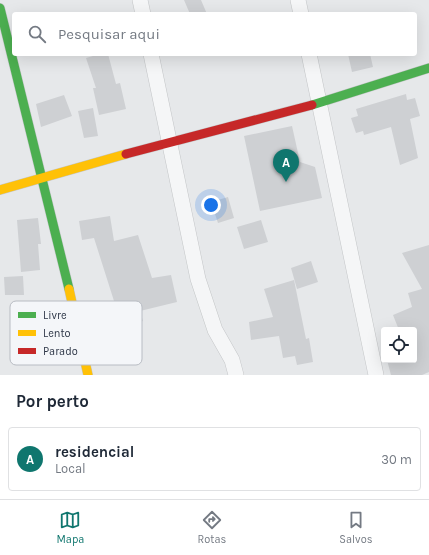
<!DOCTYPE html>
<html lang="pt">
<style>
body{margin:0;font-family:Karla,sans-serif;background:#f2f2f3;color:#1f2937}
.controls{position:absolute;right:12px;bottom:12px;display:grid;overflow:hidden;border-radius:4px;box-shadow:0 4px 16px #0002}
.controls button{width:36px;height:36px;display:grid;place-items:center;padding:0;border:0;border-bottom:1px solid #e0e1e3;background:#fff;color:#1f2937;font:20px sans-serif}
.you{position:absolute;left:211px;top:205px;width:14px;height:14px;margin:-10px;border:3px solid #fff;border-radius:50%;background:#1a73e8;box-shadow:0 0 0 6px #1a73e833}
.badge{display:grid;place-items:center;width:26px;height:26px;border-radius:50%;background:#0f766e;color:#fff;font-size:13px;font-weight:700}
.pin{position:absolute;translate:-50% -33px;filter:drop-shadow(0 1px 2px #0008)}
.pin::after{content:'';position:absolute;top:21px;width:14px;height:12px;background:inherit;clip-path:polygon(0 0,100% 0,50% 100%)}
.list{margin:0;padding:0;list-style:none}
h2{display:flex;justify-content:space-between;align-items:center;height:52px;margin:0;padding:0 16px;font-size:17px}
h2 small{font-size:13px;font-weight:400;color:#747a83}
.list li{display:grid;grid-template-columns:26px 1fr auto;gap:12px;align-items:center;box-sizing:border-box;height:64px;margin:0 8px 8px;padding:0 8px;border:1px solid #e0e1e3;border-radius:4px}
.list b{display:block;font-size:15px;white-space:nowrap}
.list p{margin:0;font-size:13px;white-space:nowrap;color:#747a83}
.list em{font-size:13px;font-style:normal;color:#747a83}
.icon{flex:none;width:22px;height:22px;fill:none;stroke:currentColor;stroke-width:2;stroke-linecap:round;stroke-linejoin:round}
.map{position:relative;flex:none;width:429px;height:375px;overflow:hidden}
.search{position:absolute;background:#fff;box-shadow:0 4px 16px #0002;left:12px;right:12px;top:12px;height:44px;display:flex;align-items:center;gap:10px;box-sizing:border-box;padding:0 14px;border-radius:4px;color:#747a83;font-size:15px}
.sheet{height:124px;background:#fff}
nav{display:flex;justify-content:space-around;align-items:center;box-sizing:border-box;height:56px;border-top:1px solid #e0e1e3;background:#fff;font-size:11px;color:#747a83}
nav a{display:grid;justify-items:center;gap:2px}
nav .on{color:#0f766e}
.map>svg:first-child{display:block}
.building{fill:#ced0d3}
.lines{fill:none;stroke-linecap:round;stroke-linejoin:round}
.street-casing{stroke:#c4c6c8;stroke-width:16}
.fast-casing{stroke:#c4c6c8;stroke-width:10}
.slow-casing{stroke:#c4c6c8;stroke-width:10}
.jam-casing{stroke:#c4c6c8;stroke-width:10}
.street{stroke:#f5f6f7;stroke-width:15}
.fast{stroke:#4caf50;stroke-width:9}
.slow{stroke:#ffc107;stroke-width:9}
.jam{stroke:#c62828;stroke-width:9}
.key{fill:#f4f6f9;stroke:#b8bcc3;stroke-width:1}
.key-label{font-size:11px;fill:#2b3445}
</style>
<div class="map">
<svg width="429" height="375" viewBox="0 0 429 375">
<rect width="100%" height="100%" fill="#e6e8ea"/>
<path class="building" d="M 184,0 L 201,0 L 207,14 L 190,14 Z
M 100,54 L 108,54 L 116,84 L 120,83 L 126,109 L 99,115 L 93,88 L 96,88 L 86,58 Z
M 348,54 L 370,54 L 373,67 L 352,72 Z
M 406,94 L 407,100 L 415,98 L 420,116 L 410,119 L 418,158 L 400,165 L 391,127 L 364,135 L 363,131 L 356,133 L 351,118 L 358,116 L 356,109 Z
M 64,95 L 72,116 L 41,127 L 36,104 Z
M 93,108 L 98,136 L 84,138 L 78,111 Z
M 292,126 L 300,162 L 315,167 L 322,198 L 260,211 L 244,136 Z
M 228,197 L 234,218 L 218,223 L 211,202 Z
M 110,216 L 114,241 L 138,235 L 152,278 L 171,275 L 177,302 L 140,311 L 143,321 L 119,328 L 111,302 L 114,301 L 94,238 L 82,240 L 79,221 Z
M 38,218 L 41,244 L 38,244 L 40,270 L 21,272 L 17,220 Z
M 261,220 L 268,242 L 244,249 L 237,227 Z
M 429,245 L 429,372 L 422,375 L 391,375 L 387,360 L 414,360 L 414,330 L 399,330 L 393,315 L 412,307 L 408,293 L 422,289 L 402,253 Z
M 311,261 L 318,282 L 297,289 L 291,268 Z
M 23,276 L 24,295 L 5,295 L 4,277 Z
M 294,280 L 306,339 L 309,338 L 313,362 L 297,365 L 295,356 L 283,358 L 279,336 L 251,340 L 249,322 L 273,317 L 264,289 Z"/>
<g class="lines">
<g class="street-casing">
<path id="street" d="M 140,0 L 143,14
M 298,0 L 301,14
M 151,54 L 198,279 L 215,330 L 232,360 L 236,375
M 309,54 L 376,375"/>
</g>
<g class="fast-casing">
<path id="fast" d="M 0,8 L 69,289
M 312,105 L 429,68"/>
</g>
<g class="slow-casing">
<path id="slow" d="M 0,190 L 126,154
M 69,289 L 88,375"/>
</g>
<g class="jam-casing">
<path id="jam" d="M 126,154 L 312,105"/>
</g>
<use href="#street" class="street"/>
<use href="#fast" class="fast"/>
<use href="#slow" class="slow"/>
<use href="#jam" class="jam"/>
</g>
<rect x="10" y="301" width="132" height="64" rx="6" class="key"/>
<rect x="18" y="312" width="18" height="6" fill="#4caf50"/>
<rect x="18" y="330" width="18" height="6" fill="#ffc107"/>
<rect x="18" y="348" width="18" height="6" fill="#c62828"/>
<g class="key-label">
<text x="43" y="319">Livre</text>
<text x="43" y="337">Lento</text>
<text x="43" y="355">Parado</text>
</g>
</svg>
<div class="controls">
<button><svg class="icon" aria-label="locate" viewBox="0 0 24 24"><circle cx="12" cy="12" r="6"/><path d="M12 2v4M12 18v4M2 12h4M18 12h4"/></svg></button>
</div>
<div class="you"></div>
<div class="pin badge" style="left:286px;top:182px">A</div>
<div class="search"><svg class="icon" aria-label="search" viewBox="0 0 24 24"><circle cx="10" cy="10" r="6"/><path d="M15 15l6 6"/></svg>Pesquisar aqui</div>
</div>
<section class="sheet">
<h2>Por perto<small></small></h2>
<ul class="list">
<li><span class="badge">A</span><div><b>residencial</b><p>Local</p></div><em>30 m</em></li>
</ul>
</section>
<nav>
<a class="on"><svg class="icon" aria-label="map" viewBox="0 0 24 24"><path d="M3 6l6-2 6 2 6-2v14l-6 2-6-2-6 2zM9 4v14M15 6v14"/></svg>Mapa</a>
<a><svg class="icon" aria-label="directions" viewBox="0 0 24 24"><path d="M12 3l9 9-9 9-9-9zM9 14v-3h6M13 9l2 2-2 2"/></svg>Rotas</a>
<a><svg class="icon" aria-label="saved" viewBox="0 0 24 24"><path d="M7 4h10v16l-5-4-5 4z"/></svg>Salvos</a>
</nav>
